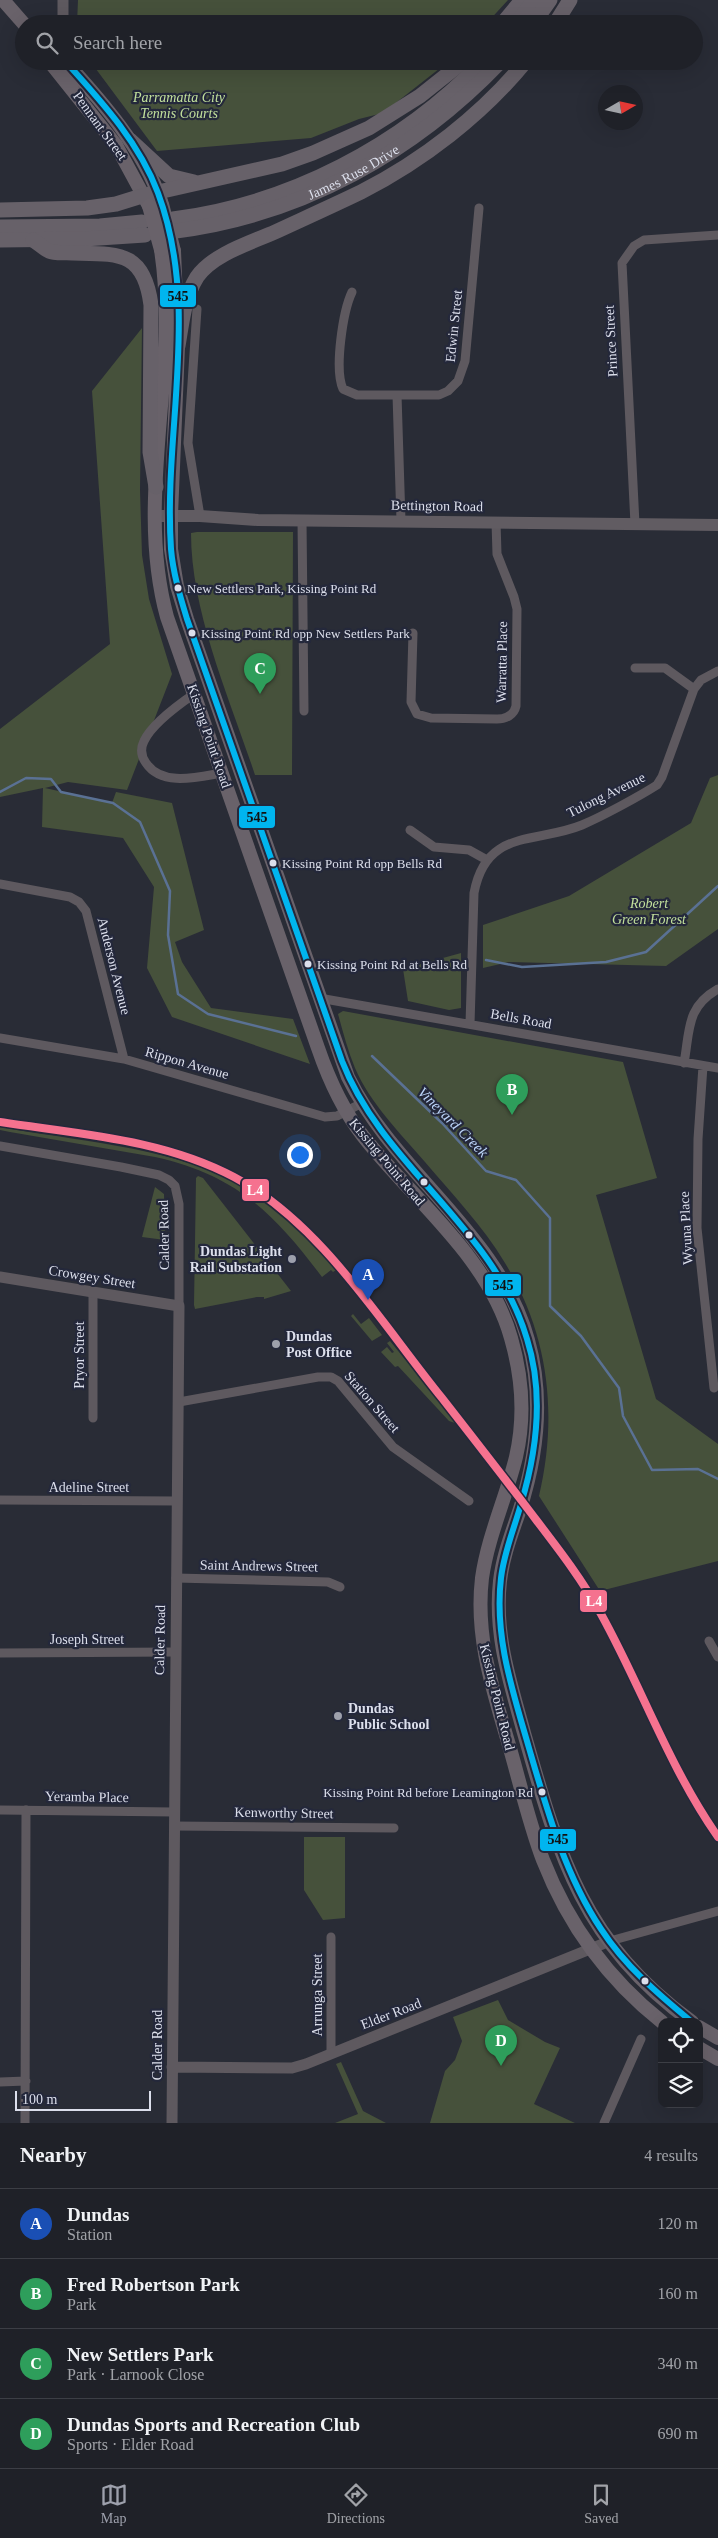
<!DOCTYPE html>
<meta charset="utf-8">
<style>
body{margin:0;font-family:Georgia,serif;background:#272930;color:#f1f3f6}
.controls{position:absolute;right:15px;bottom:15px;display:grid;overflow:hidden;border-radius:10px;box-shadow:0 5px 20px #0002}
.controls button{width:45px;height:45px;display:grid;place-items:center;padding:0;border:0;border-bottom:1px solid #3c3e45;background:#1f2128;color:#f1f3f6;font:25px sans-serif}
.compass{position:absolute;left:598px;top:85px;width:45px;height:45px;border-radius:50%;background:#1f2128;box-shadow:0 5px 20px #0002;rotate:81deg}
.scale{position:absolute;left:15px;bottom:12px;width:136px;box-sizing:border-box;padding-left:5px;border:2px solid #dcdfec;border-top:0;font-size:14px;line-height:18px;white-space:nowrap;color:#dcdfec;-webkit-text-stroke:4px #24283b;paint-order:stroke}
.you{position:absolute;left:299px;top:1154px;width:18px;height:18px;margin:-12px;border:4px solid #fff;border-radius:50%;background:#1a73e8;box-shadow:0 0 0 8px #1a73e833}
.badge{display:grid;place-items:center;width:32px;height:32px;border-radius:50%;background:#9da0ac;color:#fff;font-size:16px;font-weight:700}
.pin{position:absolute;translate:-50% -41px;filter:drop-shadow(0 1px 2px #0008)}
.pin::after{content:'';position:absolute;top:26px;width:18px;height:15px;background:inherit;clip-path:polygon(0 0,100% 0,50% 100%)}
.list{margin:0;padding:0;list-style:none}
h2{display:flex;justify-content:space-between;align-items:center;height:65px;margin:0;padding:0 20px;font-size:21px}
h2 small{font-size:16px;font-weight:400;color:#a1a3a8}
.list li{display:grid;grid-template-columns:32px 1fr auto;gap:15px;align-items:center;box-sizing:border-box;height:70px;padding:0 20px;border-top:1px solid #3c3e45}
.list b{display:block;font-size:19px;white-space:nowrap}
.list p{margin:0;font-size:16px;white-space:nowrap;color:#a1a3a8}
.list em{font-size:16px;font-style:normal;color:#a1a3a8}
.icon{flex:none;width:28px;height:28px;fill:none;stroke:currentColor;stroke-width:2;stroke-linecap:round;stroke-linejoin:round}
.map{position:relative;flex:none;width:718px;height:2123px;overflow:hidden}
.search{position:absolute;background:#1f2128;box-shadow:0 5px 20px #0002;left:15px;right:15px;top:15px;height:55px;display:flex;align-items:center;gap:12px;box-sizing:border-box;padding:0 18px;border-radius:28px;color:#a1a3a8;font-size:19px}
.sheet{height:345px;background:#1f2128}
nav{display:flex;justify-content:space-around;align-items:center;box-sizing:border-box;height:70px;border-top:1px solid #3c3e45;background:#1f2128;font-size:14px;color:#a1a3a8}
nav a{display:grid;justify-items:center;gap:2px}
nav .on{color:#9da0ac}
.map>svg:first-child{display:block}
.green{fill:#46513b}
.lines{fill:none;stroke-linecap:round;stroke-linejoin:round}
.stream{stroke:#5a7194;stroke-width:2.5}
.minor{stroke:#5e595f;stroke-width:9}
.tertiary{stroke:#5e595f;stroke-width:11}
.secondary{stroke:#615c62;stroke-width:12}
.primary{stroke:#69626a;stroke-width:14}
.trunk{stroke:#676169;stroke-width:15}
.primary-bridge{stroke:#69626a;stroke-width:14}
.bus-1-casing{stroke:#24283b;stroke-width:10}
.bus-1{stroke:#00b5ef;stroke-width:6}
.rail-1-casing{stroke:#24283b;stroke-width:11}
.rail-1{stroke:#f5728f;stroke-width:8}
.bus-dot{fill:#dcdfec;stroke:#24283b;stroke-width:2}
.poi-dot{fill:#9da0ac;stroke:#24283b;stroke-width:2}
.labels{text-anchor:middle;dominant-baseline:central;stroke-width:4.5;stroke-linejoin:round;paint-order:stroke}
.bus-label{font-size:13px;fill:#dcdfec;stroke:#24283b;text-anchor:start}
.park-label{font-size:14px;font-style:italic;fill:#c2e09c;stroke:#24283b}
.street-label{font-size:14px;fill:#dcdfec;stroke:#24283b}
.poi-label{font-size:14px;font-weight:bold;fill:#dcdfec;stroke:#24283b;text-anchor:start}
.water-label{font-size:15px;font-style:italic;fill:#bcd5f9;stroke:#24283b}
.line-badge{stroke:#24283b;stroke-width:2}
.badge-label{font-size:14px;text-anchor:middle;font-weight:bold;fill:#fff}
.pale-badge-label{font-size:14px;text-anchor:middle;font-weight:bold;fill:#111}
</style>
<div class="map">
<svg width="718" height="2123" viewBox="0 0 718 2123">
<rect width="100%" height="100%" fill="#292c36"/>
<path class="green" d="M 78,0 L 508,0 L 486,24 L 77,24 Z
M 90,61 L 449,61 L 383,113 L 359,119 L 311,138 L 157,151 Z
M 142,328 L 140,490 L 142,555 L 149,599 L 172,674 L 127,790 L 68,782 L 45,788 L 112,803 L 116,792 L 172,803 L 204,930 L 175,942 L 182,962 L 211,1008 L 293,1019 L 310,1064 L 172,1017 L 147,968 L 154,887 L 123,838 L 42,827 L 43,788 L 0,797 L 0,729 L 110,644 L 92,391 Z
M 197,532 L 293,532 L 292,775 L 255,775 C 230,699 191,613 191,533 Z
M 718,775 L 718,929 L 666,966 L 509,962 L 483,968 L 483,925 L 569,896 L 691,823 L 710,778 Z
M 461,953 L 461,1008 L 449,1010 L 408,1001 L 403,969 Z
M 343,1011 L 623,1062 L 657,1178 L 596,1195 L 656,1399 L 718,1444 L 718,1561 L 600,1591 L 539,1496 C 558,1415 549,1335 505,1263 C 483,1226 452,1194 425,1162 C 400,1133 370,1103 355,1068 C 348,1051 343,1032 338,1014 Z
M 0,1127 C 70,1140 167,1147 229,1179 C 266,1197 296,1225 324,1254 L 327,1254 L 338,1269 L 333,1272 L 331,1270 L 322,1277 C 274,1213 236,1175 155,1157 L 10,1132 L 0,1130 Z
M 198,1176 L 203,1178 L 291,1291 L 264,1299 L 264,1297 L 257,1297 L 195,1309 L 194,1305 L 196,1178 Z
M 155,1187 L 164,1194 L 165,1240 L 142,1237 Z
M 353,1314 L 361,1324 L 369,1318 L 382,1335 L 372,1341 L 351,1316 Z
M 390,1341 L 458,1424 L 449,1421 L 398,1366 L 395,1367 L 381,1352 L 387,1347 L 392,1353 L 394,1352 L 387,1343 Z
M 304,1837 L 345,1837 L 345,1918 L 323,1920 L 304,1890 Z
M 498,2000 L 508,2020 L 545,2042 L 560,2048 L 534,2104 L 575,2123 L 430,2123 L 445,2071 L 455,2060 L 462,2041 L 453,2017 Z
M 341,2062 L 363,2111 L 386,2123 L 335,2123 L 358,2114 L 336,2064 Z"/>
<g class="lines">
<path class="stream" d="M 0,792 L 26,778 L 51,779 L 61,792 L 113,803 L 140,822 L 170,891 L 168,935 L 178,994 L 208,1014 L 296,1036
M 486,960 L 522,967 L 606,962 L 646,952 L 718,886
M 372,1056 L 442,1123 L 486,1171 L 516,1180 L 550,1218 L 550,1306 L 581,1336 L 619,1388 L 623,1416 L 652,1470 L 698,1469 L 718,1479"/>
<path class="minor" d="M 352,292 C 343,311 334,369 343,389 L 357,395 L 439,395 L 448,391 L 458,381 L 465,361 L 479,208
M 197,309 L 188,443 L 200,516
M 397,395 L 401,521
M 302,520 L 304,711
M 635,524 L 622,263 L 634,246 L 644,240 L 718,235
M 413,633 L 411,702 L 417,714 L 431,718 L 497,719 C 506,719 514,715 516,706 L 517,609 L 514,597 L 497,554 L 496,522
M 635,668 L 665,668 L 694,689
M 194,694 C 178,705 152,724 144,741 C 140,749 141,756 146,763 C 162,787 198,777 222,773
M 410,830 L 434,847 L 469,850 L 487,860
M 0,884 L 70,897 L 79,902 L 86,911 L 124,1059
M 319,998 L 718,1068
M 470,1024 L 474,893 C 486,828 536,844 582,825 C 603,816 638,797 657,785 L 662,777 L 694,689 L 701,680 L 718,671
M 0,1038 L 124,1059 L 325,1117 L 337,1116 L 362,1103
M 684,1063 C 690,1030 686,1007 718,989
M 703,1066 L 698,1139 L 697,1228 L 714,1388
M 0,1146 L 121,1167 L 159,1175 L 169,1180 L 175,1186 L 179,1204 L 179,1306
M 179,1402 L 318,1377 L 331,1377 L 338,1381 L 393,1447 L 469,1501
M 93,1418 L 93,1292
M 0,1500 L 177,1501
M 176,1578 L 328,1582 L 340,1587
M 709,1641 L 718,1657
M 0,1653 L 175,1652
M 0,1810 L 174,1812
M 174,1826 L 394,1828
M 610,1941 L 718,1911
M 331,2054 L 331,1937
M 0,2082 L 26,2081
M 25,2123 L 26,1810
M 604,2123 L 641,2039"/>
<path class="tertiary" d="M 63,24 L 63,0
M 0,1277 L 179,1306 L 172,2123
M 172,2067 L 292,2068 L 306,2064 L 610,1941"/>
<path class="secondary" d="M 155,516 L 200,516 L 258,520 L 718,525"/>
<path class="primary" d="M 3,0 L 24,24
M 49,61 L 116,145 L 149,206
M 65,61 C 103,103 142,147 161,201
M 161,250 C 180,371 134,496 167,617 L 318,1048 C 329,1080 342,1109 363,1136 C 413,1200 488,1256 511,1338 C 522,1376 525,1418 516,1457 C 506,1498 488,1536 482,1578 C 475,1637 493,1690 509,1745 C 520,1783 529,1823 543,1860 C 568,1924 609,1980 662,2022
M 174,251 L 178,346 L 171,515 L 171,549 L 177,586 L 187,619 L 348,1077 C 395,1173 499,1234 528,1340 C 544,1397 538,1453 520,1509 C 512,1533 503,1555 500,1581 C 494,1635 510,1681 524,1733 C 559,1856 583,1943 692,2022
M 699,2027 L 718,2038
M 699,2048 L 718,2059"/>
<g class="trunk">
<path d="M 502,24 L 522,0"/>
<path d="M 516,24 L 534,0"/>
<path d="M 533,24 L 550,0"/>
<path d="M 555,24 L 570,0"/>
<path d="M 130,140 L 169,176 L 194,182"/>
<path d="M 0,210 L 87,208 L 116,204 L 145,195 L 282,164 L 313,153 L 369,128 L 420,96 L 464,61"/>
<path d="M 173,219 C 290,204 401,146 483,61"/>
<path d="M 0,227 L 100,226 L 142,222"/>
<path id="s1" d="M 176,231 C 302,215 414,152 501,61"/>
<path d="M 0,240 L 84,239 L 145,235"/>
<path d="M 33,240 C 38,243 44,249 49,251 C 56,254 66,252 73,253 C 119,254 144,251 151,305 L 150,452 L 156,487"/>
<path d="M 178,346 C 182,323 184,298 197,277 C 213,254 250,243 275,232 C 303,219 332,206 361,192 C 422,161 482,115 526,61"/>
</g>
<path class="primary-bridge" d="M 162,204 L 174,251
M 149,206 L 161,250"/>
<g class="bus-1-casing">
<path id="bus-1" d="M 65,61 C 101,101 139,142 158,193 C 201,309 163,430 171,549 C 173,573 180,596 187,619 L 342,1061 C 383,1167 494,1227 527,1339 C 544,1393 537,1451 521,1504 C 514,1529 504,1552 501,1578 C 494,1637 513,1692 529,1748 C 547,1810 565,1875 601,1929 C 625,1966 658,1994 692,2022"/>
</g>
<use href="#bus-1" class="bus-1"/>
<g class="rail-1-casing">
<path id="rail-1" d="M 0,1122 C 78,1134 163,1139 234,1177 C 321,1223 381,1323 442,1398 C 474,1439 506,1480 537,1521 C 560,1551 583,1581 601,1614 C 642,1688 669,1767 718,1837"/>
</g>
<use href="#rail-1" class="rail-1"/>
</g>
<g class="bus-dot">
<circle cx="178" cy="588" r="4.5"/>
<circle cx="192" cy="633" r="4.5"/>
<circle cx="273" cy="863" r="4.5"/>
<circle cx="308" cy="964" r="4.5"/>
<circle cx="424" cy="1182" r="4.5"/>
<circle cx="469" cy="1235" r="4.5"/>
<circle cx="542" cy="1792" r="4.5"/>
<circle cx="645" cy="1981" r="4.5"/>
</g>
<g class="poi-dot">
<circle cx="292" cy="1259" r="5"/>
<circle cx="276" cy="1344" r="5"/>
<circle cx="338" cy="1716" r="5"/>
</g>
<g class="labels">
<g class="bus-label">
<text x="187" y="588">New Settlers Park, Kissing Point Rd</text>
<text x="201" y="633">Kissing Point Rd opp New Settlers Park</text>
<text x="282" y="863">Kissing Point Rd opp Bells Rd</text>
<text x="317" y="964">Kissing Point Rd at Bells Rd</text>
<text x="533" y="1792" text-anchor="end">Kissing Point Rd before Leamington Rd</text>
</g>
<g class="park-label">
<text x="179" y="97">Parramatta City<tspan x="179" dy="16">Tennis Courts</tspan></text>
<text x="649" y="903">Robert<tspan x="649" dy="16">Green Forest</tspan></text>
</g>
<g class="street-label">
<text transform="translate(100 126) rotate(54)">Pennant Street</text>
<text stroke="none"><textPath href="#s1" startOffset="188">James Ruse Drive</textPath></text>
<text transform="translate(454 326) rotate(-84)">Edwin Street</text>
<text transform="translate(611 341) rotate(-93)">Prince Street</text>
<text transform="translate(437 506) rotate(1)">Bettington Road</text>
<text transform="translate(502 662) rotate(-89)">Warratta Place</text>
<text transform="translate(209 736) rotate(71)">Kissing Point Road</text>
<text transform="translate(606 795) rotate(-26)">Tulong Avenue</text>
<text transform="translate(114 966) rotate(76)">Anderson Avenue</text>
<text transform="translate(521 1019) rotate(10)">Bells Road</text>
<text transform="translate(187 1063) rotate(16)">Rippon Avenue</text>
<text transform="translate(387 1162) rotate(50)">Kissing Point Road</text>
<text transform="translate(686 1228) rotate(-93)">Wyuna Place</text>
<text transform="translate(164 1235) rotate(-91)">Calder Road</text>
<text transform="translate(92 1277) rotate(9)">Crowgey Street</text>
<text transform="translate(79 1355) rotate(-90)">Pryor Street</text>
<text transform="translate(372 1402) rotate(49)">Station Street</text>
<text x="89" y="1487">Adeline Street</text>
<text transform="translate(259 1566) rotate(1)">Saint Andrews Street</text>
<text x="87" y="1639">Joseph Street</text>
<text transform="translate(160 1640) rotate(-89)">Calder Road</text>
<text transform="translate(497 1697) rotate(76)">Kissing Point Road</text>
<text transform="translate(87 1797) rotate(1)">Yeramba Place</text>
<text transform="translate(284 1813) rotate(1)">Kenworthy Street</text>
<text transform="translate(317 1995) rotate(-90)">Arrunga Street</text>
<text transform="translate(391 2014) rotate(-21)">Elder Road</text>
<text transform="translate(157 2045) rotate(-90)">Calder Road</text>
</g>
<g class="poi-label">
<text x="282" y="1251" text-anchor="end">Dundas Light<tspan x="282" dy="16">Rail Substation</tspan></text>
<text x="286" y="1336">Dundas<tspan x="286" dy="16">Post Office</tspan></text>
<text x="348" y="1708">Dundas<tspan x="348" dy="16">Public School</tspan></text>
</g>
<g class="water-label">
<text transform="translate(453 1122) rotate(45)">Vineyard Creek</text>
</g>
</g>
<g class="line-badge">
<rect x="159" y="284" width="38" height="24" rx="5" fill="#00b5ef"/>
<rect x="238" y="805" width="38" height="24" rx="5" fill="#00b5ef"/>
<rect x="241" y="1178" width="29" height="24" rx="5" fill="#f5728f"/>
<rect x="484" y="1273" width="38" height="24" rx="5" fill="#00b5ef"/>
<rect x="579" y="1589" width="29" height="24" rx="5" fill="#f5728f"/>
<rect x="539" y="1828" width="38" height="24" rx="5" fill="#00b5ef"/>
</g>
<g class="badge-label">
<text x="255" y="1195">L4</text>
<text x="594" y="1606">L4</text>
</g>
<g class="pale-badge-label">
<text x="178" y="301">545</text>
<text x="257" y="822">545</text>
<text x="503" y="1290">545</text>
<text x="558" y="1844">545</text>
</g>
</svg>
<div class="controls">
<button><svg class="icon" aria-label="locate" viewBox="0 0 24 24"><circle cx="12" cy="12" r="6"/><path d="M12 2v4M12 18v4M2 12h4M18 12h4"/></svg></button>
<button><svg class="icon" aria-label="layers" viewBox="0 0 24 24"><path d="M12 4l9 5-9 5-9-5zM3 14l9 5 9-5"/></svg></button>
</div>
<svg class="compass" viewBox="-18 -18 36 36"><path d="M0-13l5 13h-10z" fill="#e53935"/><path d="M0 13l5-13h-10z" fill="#a1a3a8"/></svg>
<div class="scale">100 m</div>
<div class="you"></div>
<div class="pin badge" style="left:368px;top:1300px;background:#1a4fb4">A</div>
<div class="pin badge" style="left:512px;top:1115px;background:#2e9e5b">B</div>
<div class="pin badge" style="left:260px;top:694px;background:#2e9e5b">C</div>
<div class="pin badge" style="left:501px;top:2066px;background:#2e9e5b">D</div>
<div class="search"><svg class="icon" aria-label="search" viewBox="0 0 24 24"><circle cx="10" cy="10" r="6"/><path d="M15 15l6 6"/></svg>Search here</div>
</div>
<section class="sheet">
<h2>Nearby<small>4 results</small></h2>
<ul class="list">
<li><span class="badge" style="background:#1a4fb4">A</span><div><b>Dundas</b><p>Station</p></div><em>120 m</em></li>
<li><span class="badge" style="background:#2e9e5b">B</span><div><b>Fred Robertson Park</b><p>Park</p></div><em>160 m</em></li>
<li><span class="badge" style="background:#2e9e5b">C</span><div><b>New Settlers Park</b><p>Park · Larnook Close</p></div><em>340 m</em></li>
<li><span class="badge" style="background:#2e9e5b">D</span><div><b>Dundas Sports and Recreation Club</b><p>Sports · Elder Road</p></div><em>690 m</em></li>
</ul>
</section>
<nav>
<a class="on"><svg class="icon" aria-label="map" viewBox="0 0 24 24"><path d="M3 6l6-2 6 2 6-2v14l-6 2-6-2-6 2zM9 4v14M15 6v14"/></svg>Map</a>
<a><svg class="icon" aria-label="directions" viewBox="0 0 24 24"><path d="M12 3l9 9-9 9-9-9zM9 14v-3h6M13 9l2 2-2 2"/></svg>Directions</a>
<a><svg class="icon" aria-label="saved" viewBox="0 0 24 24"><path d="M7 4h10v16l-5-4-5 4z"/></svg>Saved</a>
</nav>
